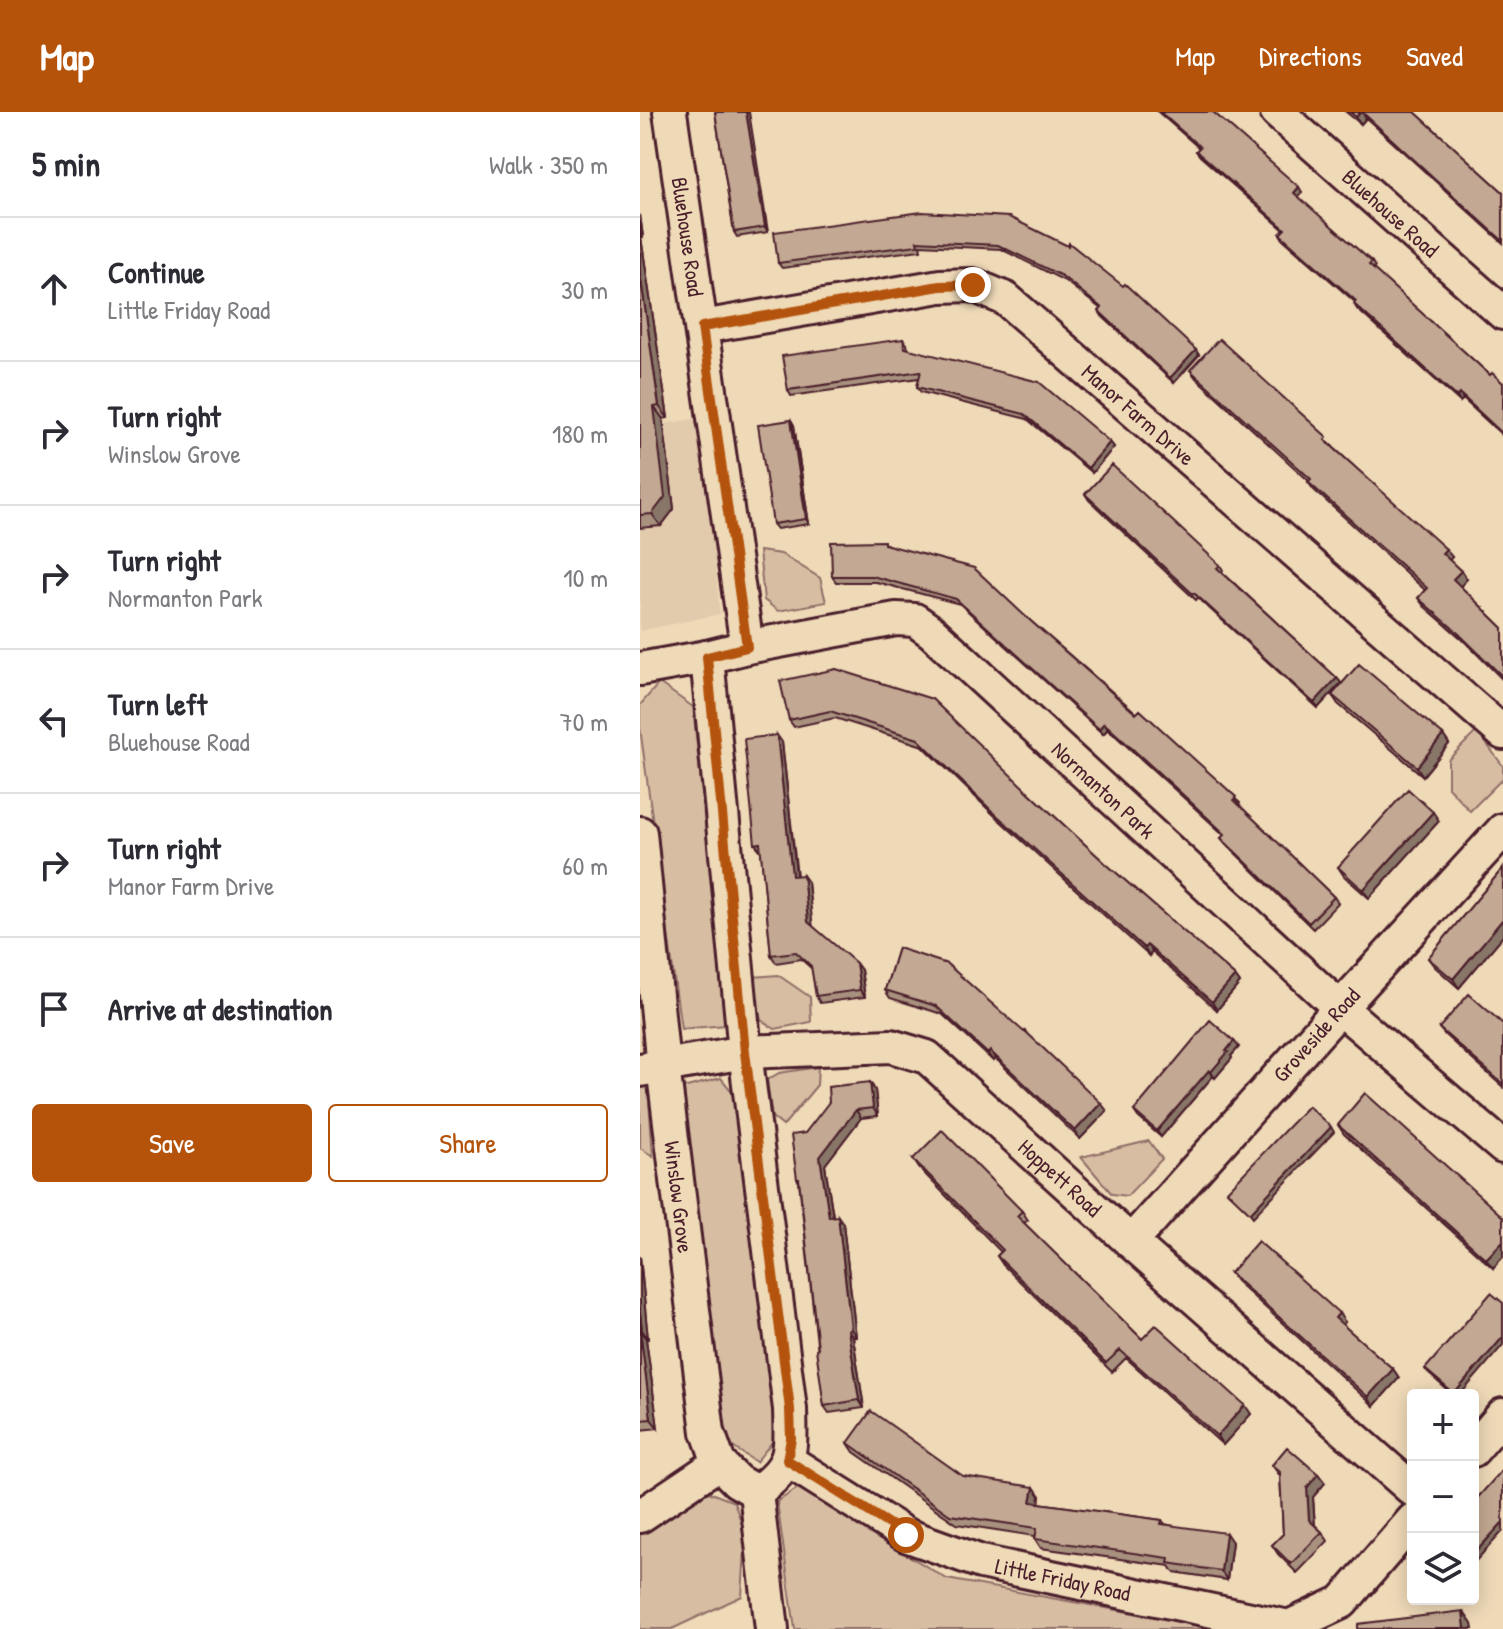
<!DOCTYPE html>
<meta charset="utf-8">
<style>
body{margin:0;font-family:"Patrick Hand",sans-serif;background:#f2f2f3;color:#2b2b33}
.controls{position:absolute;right:24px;bottom:24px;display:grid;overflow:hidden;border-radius:8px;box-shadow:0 4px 20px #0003}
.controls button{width:72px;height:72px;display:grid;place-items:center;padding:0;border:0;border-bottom:2px solid #e1e1e2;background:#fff;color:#2b2b33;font:40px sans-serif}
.stop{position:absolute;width:24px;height:24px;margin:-18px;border:6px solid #b45309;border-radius:50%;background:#fff}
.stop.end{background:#b45309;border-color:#fff;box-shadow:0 2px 8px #0008}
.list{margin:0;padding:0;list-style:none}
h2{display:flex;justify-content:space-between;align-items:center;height:104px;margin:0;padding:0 32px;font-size:34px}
h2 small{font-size:26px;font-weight:400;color:#7c7c81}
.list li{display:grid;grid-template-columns:52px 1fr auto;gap:24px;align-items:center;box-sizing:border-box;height:144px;padding:0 32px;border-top:2px solid #e1e1e2}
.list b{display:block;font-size:30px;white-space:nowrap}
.list p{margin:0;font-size:26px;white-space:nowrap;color:#7c7c81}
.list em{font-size:26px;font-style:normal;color:#7c7c81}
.actions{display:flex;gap:16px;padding:24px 32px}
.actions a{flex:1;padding:18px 0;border:2px solid #b45309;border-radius:8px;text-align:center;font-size:28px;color:#b45309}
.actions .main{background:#b45309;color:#fff}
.icon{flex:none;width:44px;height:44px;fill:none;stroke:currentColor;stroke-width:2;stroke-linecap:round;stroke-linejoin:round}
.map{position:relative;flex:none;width:863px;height:1517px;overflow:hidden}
header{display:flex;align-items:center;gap:48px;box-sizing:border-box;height:112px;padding:0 40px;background:#b45309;color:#fff}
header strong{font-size:38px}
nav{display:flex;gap:44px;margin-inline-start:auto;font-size:28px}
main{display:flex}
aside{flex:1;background:#fff}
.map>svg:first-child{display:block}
.built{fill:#e2cbad}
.green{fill:#d7bea3;stroke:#906e67;stroke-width:2}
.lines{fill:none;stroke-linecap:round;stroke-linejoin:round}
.street-casing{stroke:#4a1f2b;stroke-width:38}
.street{stroke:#efdab8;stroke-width:32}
.wall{fill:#a8917e;stroke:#4a1f2b;stroke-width:2}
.shaded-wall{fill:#887667;stroke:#4a1f2b;stroke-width:2}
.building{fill:#c3a993;stroke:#4a1f2b;stroke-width:2}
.route{stroke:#b45309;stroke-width:10}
.labels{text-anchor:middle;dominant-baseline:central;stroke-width:6;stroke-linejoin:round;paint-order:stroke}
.street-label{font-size:22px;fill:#4a1f2b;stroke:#efdab8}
</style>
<header>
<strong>Map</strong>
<nav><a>Map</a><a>Directions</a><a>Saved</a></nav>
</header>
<main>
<aside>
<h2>5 min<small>Walk · 350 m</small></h2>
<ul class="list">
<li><svg class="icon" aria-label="ahead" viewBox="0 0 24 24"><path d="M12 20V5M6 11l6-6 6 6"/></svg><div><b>Continue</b><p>Little Friday Road</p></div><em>30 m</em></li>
<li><svg class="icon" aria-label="right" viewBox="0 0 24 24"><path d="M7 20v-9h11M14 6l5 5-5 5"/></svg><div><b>Turn right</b><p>Winslow Grove</p></div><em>180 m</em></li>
<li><svg class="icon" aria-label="right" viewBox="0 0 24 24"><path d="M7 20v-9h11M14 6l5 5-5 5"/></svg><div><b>Turn right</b><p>Normanton Park</p></div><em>10 m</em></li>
<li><svg class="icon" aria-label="left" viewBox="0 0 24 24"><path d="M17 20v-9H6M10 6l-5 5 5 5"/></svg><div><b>Turn left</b><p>Bluehouse Road</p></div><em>70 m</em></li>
<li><svg class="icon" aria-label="right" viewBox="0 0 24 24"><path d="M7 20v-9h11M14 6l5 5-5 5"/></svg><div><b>Turn right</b><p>Manor Farm Drive</p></div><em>60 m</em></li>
<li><svg class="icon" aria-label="arrive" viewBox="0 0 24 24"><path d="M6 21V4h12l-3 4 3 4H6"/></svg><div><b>Arrive at destination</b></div></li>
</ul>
<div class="actions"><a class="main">Save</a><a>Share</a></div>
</aside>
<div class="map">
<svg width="863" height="1517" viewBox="0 0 863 1517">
<rect width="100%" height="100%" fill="#efdab8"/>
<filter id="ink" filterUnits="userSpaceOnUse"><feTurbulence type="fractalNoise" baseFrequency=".0125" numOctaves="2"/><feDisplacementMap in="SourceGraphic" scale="16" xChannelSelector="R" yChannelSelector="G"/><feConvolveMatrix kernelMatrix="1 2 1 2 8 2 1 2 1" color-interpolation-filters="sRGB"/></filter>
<g filter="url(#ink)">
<path class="built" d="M 61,306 L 80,502 L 0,519 L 0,315 Z"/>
<path class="green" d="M 119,439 L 141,442 L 180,466 L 186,490 L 138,499 L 124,488 Z
M 19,571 L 53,595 L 86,913 L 41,917 L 0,616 L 0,593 Z
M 837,619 L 863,654 L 863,666 L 830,699 L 808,675 L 808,648 Z
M 138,863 L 170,885 L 171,910 L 135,917 L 121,908 L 112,865 Z
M 178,955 L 177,973 L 143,1014 L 132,1005 L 127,968 L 139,961 Z
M 81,966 L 94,982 L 136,1325 L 116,1350 L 85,1330 L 43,976 Z
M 8,974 L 8,975 L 13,1044 L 0,1036 L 0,976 Z
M 509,1029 L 522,1047 L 487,1084 L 472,1082 L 441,1045 Z
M 158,1376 L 307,1467 L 581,1517 L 155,1517 L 137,1390 Z
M 66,1379 L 94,1390 L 106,1423 L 102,1484 L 32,1517 L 0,1517 L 0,1421 Z"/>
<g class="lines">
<g class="street-casing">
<g id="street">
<path id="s1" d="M 30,0 L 107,535"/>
<path id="s2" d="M 637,0 L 863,201"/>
<path id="s3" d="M 62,215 L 300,174 L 333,173 L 366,187 L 863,621"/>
<path d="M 67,545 L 105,940 L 150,1297 C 151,1340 154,1354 116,1380"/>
<path id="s4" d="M 0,557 L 67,545 L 107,535 L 256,507 L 275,508 L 292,520 L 700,896 L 863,1035"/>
<path id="s5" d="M 0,721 L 23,954 L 68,1320 L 79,1351 L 97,1369 L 116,1380"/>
<path id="s6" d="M 0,958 L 105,940 L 251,934 L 287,945 L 491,1130 L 773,1378"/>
<path id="s7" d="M 491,1130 L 700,896 L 863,718"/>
<path d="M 833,1338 L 863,1303"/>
<path id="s8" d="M 147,1348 L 266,1423 L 341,1450 L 649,1515 L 702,1490 L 773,1408"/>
<path d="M 116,1380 L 132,1517"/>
<path d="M 0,1404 L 79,1351"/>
</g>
</g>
<use href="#street" class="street"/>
</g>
<path class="wall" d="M 75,0 L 128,120 L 97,125 L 94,120 Z
M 518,0 L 573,0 L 662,80 L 658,85 L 732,150 L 735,155 L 733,157 L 850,263 L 863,271 L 863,324 L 823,287 L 820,290 L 717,197 L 714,192 L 715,190 L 643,127 L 640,122 L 644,118 L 560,44 L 556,39 L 559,36 Z
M 706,0 L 775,0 L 863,80 L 863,131 L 726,6 L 721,12 Z
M 0,103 L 3,125 L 1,125 L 28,306 L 23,307 L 34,397 L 21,414 L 0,416 Z
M 369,105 L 559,243 L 534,271 L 462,204 L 459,199 L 461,197 L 425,169 L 361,137 L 280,133 L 281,138 L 142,156 L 138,151 Z
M 263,227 L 267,232 L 268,237 L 470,330 L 474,335 L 452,361 L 387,307 L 281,280 L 277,275 L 279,266 L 151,284 L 148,278 Z
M 550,258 L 693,333 L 692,334 L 812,445 L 809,448 L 821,459 L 827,467 L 820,474 L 863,516 L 863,568 L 822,527 L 784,494 L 778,486 L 785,478 L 674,378 L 668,370 L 669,369 L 556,266 Z
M 151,308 L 154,313 L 169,412 L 137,417 L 133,412 Z
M 445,382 L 580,453 L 583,458 L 582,460 L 697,566 L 701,571 L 678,596 L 558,486 L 556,488 L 449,388 Z
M 246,432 L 385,504 L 600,691 L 599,693 L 694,785 L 698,791 L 673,817 L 586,732 L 581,726 L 584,723 L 545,687 L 468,617 L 463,622 L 320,492 L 236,470 L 196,470 L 192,464 Z
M 196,557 L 383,675 L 465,751 L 595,864 L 600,871 L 577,898 L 512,840 L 509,844 L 356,705 L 283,634 L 195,606 L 154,615 L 149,608 Z
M 692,583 L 803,623 L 809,632 L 783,664 L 698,592 Z
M 142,630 L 157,764 L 168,770 L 172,814 L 221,858 L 225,885 L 180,891 L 176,884 L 172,857 L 161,847 L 136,851 L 131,843 L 121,739 L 115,732 Z
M 799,709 L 729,786 L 704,764 L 698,755 Z
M 863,756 L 863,824 L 819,876 L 794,854 L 788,846 Z
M 258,836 L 467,999 L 440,1027 L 356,947 L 353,949 L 302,902 L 250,886 L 245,878 Z
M 863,912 L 863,975 L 806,924 L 799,916 Z
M 599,935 L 591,944 L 592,946 L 575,966 L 573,964 L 521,1025 L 498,1005 L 494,999 Z
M 230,970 L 235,978 L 238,1004 L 221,1006 L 185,1053 L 193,1104 L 203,1111 L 216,1225 L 213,1225 L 224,1296 L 189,1301 L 184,1294 L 159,1070 L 157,1067 L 165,1021 Z
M 698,1013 L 863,1105 L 853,1156 L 704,1022 Z
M 273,1047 L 382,1099 L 388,1108 L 384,1111 L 502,1227 L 611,1302 L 583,1333 L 486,1246 L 472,1260 L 363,1153 L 357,1144 L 361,1140 L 279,1056 Z
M 0,1144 L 8,1227 L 6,1227 L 18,1316 L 0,1318 Z
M 590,1161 L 705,1210 L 703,1213 L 753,1257 L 759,1266 L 734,1294 L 596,1169 Z
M 785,1257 L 820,1283 L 813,1283 L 788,1261 Z
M 208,1331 L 323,1364 L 400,1384 L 399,1391 L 522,1408 L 525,1412 L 592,1430 L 587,1468 L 534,1460 L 530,1454 L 401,1436 L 395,1427 L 395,1424 L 317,1412 L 214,1340 Z
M 632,1353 L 678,1362 L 685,1371 L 673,1385 L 675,1413 L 682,1420 L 688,1429 L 657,1461 L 638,1442 L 632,1433 L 643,1422 L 640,1364 Z"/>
<path class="shaded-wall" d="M 106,0 L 109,0 L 128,120 L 125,115 Z
M 721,0 L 722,0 L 726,6 L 721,12 L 716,5 Z
M 659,75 L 662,80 L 657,86 L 654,81 Z
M 0,103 L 3,125 L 0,120 Z
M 0,123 L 1,125 L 28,306 L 19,294 L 0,161 Z
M 556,238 L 559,243 L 534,271 L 530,266 Z
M 820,282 L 823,287 L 820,290 L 817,285 Z
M 14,295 L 23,307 L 34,397 L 21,414 L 12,402 Z
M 151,308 L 154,313 L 169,412 L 166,407 Z
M 470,330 L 474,335 L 452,361 L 448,356 Z
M 806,437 L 812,445 L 808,450 L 802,441 Z
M 821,459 L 827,467 L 819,476 L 813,467 Z
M 697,566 L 701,571 L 678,596 L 674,591 Z
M 464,611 L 468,617 L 463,622 L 459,617 Z
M 137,623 L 142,630 L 157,771 L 152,764 Z
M 803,623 L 809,632 L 783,664 L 777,655 Z
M 793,700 L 799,709 L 729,786 L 723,778 Z
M 163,763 L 168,770 L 173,817 L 168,810 Z
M 863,807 L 863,824 L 819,876 L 813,867 Z
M 507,833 L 512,840 L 509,844 L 504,836 Z
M 216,851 L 221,858 L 225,885 L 220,878 Z
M 595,864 L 600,871 L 577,898 L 572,890 Z
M 594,929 L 599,935 L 591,944 L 592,946 L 575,966 L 571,960 Z
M 350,939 L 356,947 L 353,949 L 348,942 Z
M 569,958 L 573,964 L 521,1025 L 517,1019 Z
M 230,970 L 235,978 L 238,1004 L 233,996 Z
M 461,991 L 467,999 L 440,1027 L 435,1019 Z
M 216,998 L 221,1006 L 185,1053 L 194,1112 L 189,1105 L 180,1045 Z
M 691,1015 L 694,1020 L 613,1105 L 610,1101 Z
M 198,1104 L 203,1111 L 216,1225 L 211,1217 Z
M 863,1129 L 863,1145 L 853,1156 L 846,1147 Z
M 0,1144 L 8,1227 L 2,1218 L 0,1200 Z
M 699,1201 L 705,1210 L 701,1215 L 695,1206 Z
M 0,1218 L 6,1227 L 18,1316 L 11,1307 Z
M 208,1218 L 213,1225 L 224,1296 L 219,1288 Z
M 863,1225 L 863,1233 L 820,1283 L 814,1283 L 814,1282 Z
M 753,1257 L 759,1266 L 734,1294 L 728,1285 Z
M 605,1293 L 611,1302 L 583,1333 L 577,1324 Z
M 678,1362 L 685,1371 L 673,1385 L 675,1417 L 669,1408 L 667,1376 Z
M 394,1375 L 400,1384 L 398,1399 L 391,1390 Z
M 863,1410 L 863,1419 L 833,1452 L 833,1443 Z
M 586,1421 L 592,1430 L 587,1468 L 581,1459 Z
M 823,1499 L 832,1512 L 833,1517 L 825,1517 Z"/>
<path class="building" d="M 75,0 L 106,0 L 125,115 L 94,120 Z
M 520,0 L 573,0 L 659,75 L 654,81 L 732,150 L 729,153 L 850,263 L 852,261 L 863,271 L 863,322 L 820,282 L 817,285 L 714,192 L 716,189 L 640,122 L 645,117 L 556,39 L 560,35 Z
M 710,0 L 721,0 L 716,5 Z
M 722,0 L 775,0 L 863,80 L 863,129 Z
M 282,100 L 369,105 L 428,134 L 429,131 L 483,174 L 485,172 L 556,238 L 530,266 L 459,199 L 462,196 L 422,164 L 358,133 L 277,129 L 278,133 L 138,151 L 134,120 Z
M 0,161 L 19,294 L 14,295 L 25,385 L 12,402 L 0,403 Z
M 263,227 L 265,236 L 399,270 L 470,330 L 448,356 L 384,302 L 277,275 L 281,259 L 148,278 L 142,244 Z
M 579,227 L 687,325 L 685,328 L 806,437 L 802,441 L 821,459 L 813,467 L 863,516 L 863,565 L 816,519 L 778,486 L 787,476 L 668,370 L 671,367 L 550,258 Z
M 151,308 L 166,407 L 133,412 L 118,313 Z
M 472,353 L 580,453 L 577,456 L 697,566 L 674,591 L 554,481 L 553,482 L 445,382 Z
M 244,429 L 244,432 L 334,456 L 385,504 L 496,602 L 500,598 L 596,685 L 594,688 L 694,785 L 669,811 L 581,726 L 585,722 L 541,681 L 464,611 L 459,617 L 316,487 L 232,464 L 192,464 L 191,430 Z
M 719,552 L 803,623 L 777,655 L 692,583 Z
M 196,557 L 292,587 L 383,675 L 465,751 L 595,864 L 572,890 L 507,833 L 504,836 L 351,698 L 278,627 L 190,599 L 149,608 L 140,569 Z
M 137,623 L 152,764 L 163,763 L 168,810 L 216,851 L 220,878 L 176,884 L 171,854 L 156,840 L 131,843 L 120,731 L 115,732 L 104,627 Z
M 768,677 L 793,700 L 723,778 L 698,755 Z
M 863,756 L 863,807 L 813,867 L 788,846 Z
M 258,836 L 307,852 L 384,920 L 385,919 L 461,991 L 435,1019 L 350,939 L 348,942 L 296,894 L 245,878 Z
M 829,882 L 863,912 L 863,972 L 799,916 Z
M 570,908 L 594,929 L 586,939 L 588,940 L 571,960 L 569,958 L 517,1019 L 494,999 Z
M 230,970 L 233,996 L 216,998 L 180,1045 L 189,1105 L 198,1104 L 211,1217 L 208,1218 L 219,1288 L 184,1294 L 176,1237 L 178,1236 L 159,1067 L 157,1067 L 151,1023 L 165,1021 L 189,990 L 188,975 Z
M 725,981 L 863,1105 L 863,1129 L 846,1147 L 698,1013 Z
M 668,994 L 691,1015 L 610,1101 L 587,1079 Z
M 302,1018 L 382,1099 L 377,1104 L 502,1227 L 516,1213 L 605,1293 L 577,1324 L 480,1238 L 466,1251 L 357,1144 L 363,1138 L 273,1047 Z
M 618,1129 L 699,1201 L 695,1206 L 753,1257 L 728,1285 L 590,1161 Z
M 851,1181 L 863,1191 L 863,1225 L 814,1282 L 785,1257 Z
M 0,1200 L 2,1218 L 0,1218 L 11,1307 L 0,1308 Z
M 231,1299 L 323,1364 L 394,1375 L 391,1390 L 522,1408 L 521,1412 L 586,1421 L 581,1459 L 528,1451 L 529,1446 L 395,1427 L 397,1416 L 310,1403 L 208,1331 Z
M 647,1335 L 678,1362 L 667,1376 L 669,1408 L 682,1420 L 651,1452 L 632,1433 L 643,1422 L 640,1360 L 632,1353 Z
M 863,1357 L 863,1410 L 833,1443 L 833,1391 Z
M 823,1499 L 825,1517 L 718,1517 L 718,1512 Z"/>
</g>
<g class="lines" filter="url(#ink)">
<path class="route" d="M 266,1423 L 147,1348 L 151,1327 L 150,1297 L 105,940 L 67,545 L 107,535 L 62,215 L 300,174 L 333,173"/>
</g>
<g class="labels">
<g class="street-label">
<text stroke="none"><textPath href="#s2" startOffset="152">Bluehouse Road</textPath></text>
<text stroke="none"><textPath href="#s1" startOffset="126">Bluehouse Road</textPath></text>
<text stroke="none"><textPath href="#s3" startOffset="486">Manor Farm Drive</textPath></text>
<text stroke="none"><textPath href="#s4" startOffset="534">Normanton Park</textPath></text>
<text stroke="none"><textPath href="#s7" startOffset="278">Groveside Road</textPath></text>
<text stroke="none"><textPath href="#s6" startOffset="470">Hoppett Road</textPath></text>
<text stroke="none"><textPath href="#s5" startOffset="366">Winslow Grove</textPath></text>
<text stroke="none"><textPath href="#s8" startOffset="304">Little Friday Road</textPath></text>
</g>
</g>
</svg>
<div class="controls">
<button>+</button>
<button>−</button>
<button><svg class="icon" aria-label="layers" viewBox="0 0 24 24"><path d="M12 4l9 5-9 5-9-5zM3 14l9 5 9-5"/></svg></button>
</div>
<div class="stop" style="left:266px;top:1423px"></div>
<div class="stop end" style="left:333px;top:173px"></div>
</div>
</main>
